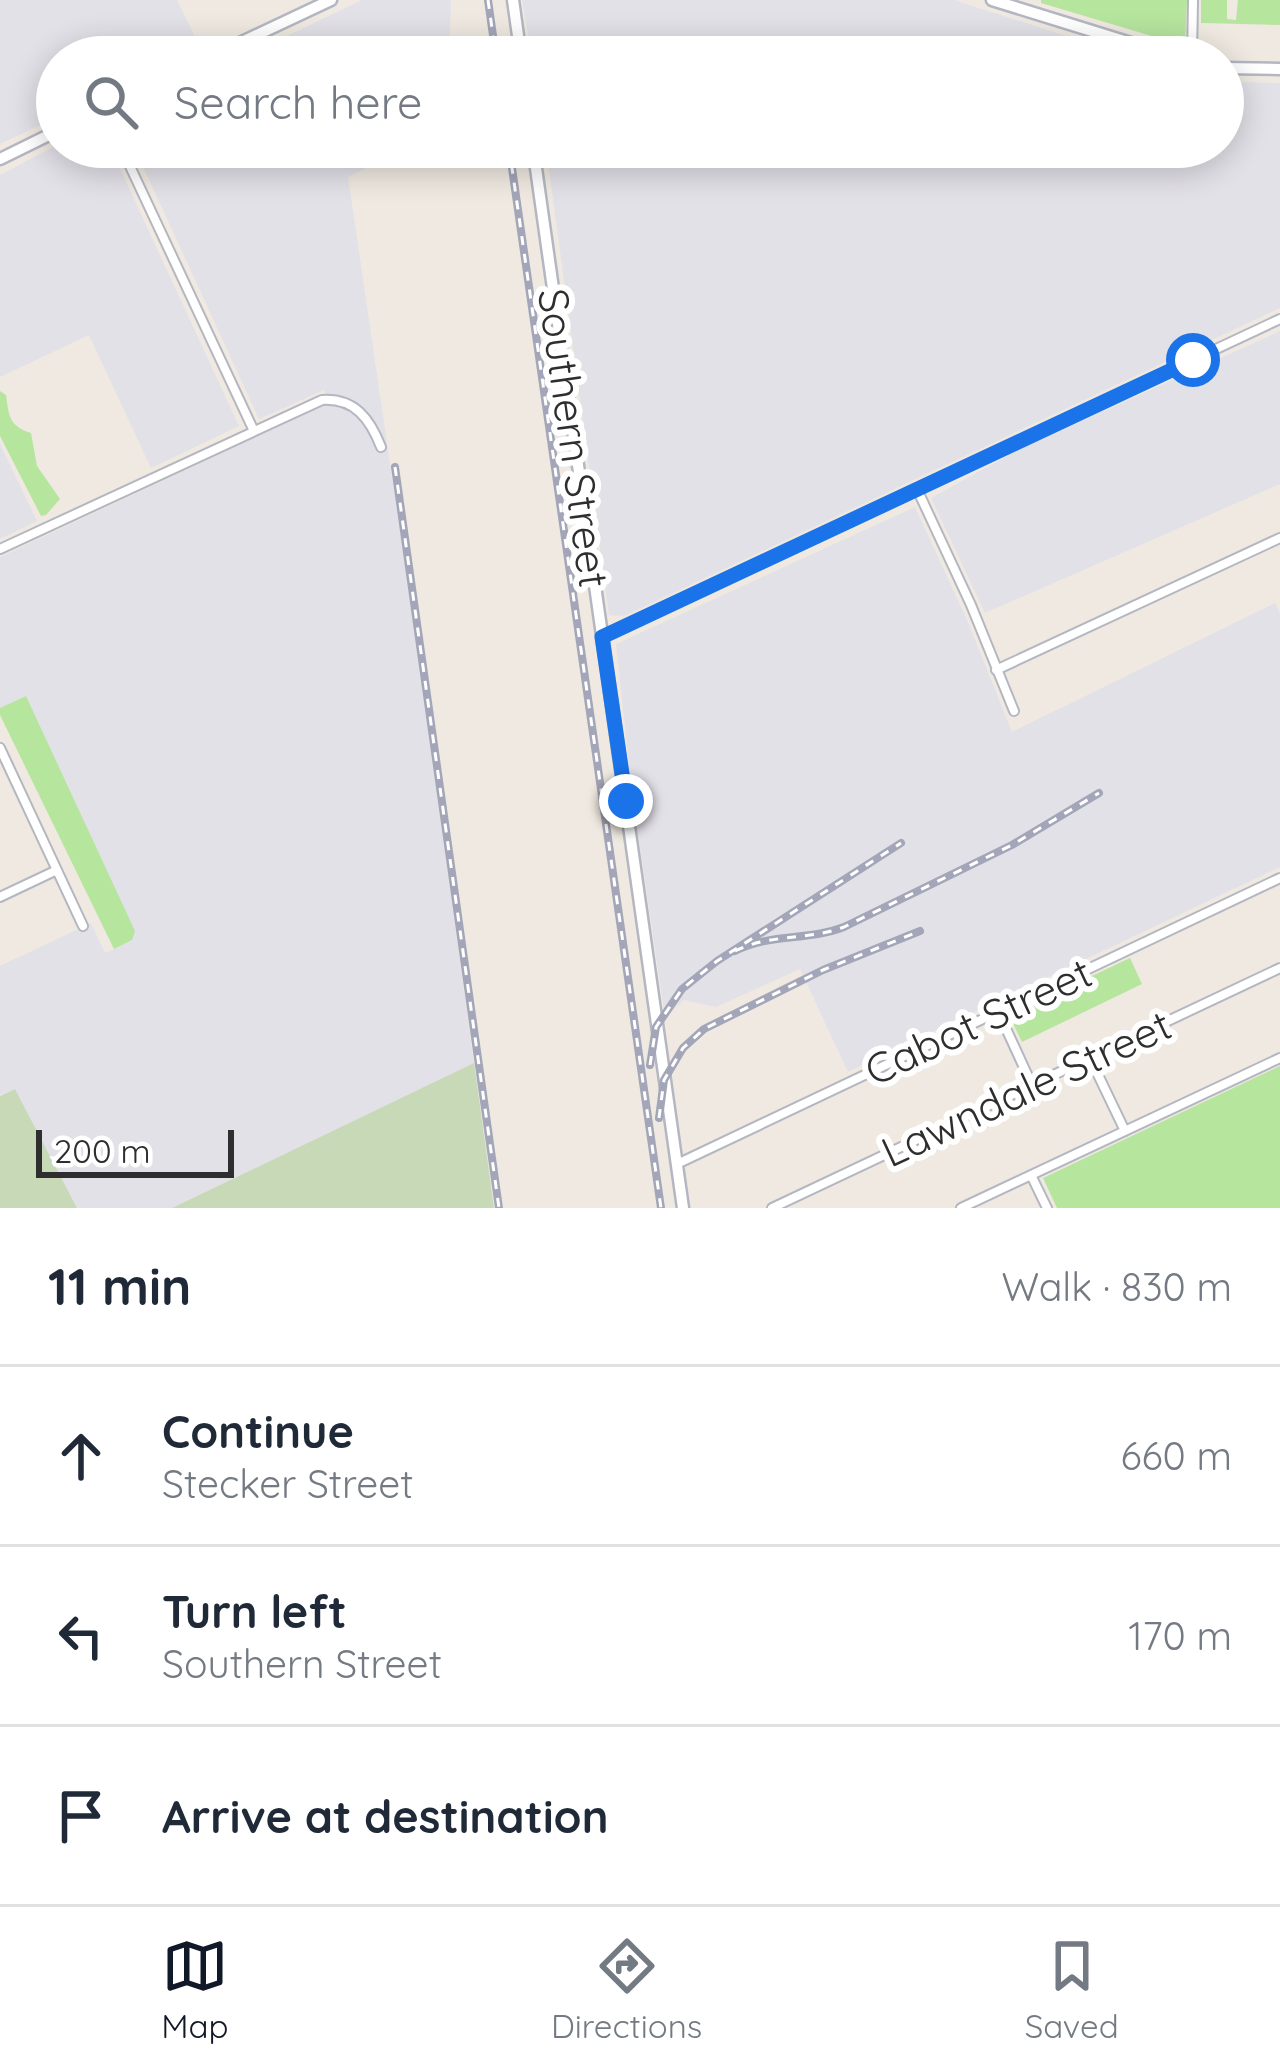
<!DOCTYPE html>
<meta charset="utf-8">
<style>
body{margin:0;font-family:Quicksand,sans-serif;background:#f2f2f3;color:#1f2937}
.scale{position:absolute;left:36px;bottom:30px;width:198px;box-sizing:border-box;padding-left:12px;border:6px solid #2e2e2e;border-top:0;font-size:33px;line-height:42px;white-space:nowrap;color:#2e2e2e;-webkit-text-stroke:9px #fff;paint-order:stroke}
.stop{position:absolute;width:36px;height:36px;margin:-27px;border:9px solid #1a73e8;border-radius:50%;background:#fff}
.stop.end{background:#1a73e8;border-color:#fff;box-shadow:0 3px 12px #0008}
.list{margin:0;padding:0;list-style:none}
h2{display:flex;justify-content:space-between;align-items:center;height:156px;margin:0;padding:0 48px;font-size:51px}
h2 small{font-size:39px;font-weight:400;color:#747a83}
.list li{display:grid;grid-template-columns:78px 1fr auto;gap:36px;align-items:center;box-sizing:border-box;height:180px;padding:0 48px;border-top:3px solid #e0e1e3}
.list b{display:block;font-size:45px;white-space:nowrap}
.list p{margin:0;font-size:39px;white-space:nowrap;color:#747a83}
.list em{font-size:39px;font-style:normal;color:#747a83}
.icon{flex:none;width:66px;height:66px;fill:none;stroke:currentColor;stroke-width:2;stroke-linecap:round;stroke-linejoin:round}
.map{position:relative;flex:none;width:1280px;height:1208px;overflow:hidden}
.search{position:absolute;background:#fff;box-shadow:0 6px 30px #0003;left:36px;right:36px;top:36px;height:132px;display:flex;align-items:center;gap:30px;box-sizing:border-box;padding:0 42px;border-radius:66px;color:#747a83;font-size:45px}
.sheet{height:696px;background:#fff}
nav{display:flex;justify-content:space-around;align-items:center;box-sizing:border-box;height:168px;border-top:3px solid #e0e1e3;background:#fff;font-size:33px;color:#747a83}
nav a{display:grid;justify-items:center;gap:6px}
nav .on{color:#111827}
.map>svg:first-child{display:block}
.industrial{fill:#e3e1e8}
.green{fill:#b6e59e}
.cemetery{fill:#c8d9b8}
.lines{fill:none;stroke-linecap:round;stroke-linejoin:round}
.street-casing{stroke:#b4b7c1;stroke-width:12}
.secondary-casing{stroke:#b4b7c1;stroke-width:15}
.street{stroke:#fff;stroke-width:8}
.secondary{stroke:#fff;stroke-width:10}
.rail-casing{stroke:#a3a6b8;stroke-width:8}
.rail{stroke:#fff;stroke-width:3;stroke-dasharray:9;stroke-linecap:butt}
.route{stroke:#1a73e8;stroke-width:15}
.labels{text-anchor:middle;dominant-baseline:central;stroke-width:12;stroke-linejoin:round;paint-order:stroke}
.street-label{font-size:42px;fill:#2e2e2e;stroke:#fff}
</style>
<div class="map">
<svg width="1280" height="1208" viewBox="0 0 1280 1208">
<rect width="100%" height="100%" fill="#efe9e1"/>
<path class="industrial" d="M 0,0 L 177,0 L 200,47 L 179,57 L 57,57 L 57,117 L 0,144 Z
M 362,0 L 451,0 L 449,57 L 243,57 Z
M 522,0 L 954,0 L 1132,57 L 532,57 Z
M 1223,82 L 1280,83 L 1280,308 L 624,616 L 609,615 L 546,147 L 1223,147 Z
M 57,145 L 110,147 L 239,426 L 151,468 L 89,335 L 0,377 L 0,175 Z
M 134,147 L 409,147 L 348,177 L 409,593 L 494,1208 L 473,1064 L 172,1208 L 77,1208 L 15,1089 L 0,1095 L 0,966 L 91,923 L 105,953 L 121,946 L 26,697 L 0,708 L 0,557 L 329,403 L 324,390 L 259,419 Z
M 1280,331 L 1280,484 L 985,613 L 931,498 L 1018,450 Z
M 0,444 L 37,521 L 0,539 Z
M 915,507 L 968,622 L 1012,732 L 1275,603 L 1280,613 L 1280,867 L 848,1072 L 800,969 L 716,1007 L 684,1000 L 665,1017 L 632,793 L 616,644 Z"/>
<path class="green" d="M 1041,0 L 1187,0 L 1185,46 L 1041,3 Z
M 1201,0 L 1227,0 L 1227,19 L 1236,20 L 1238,0 L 1280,0 L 1280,25 L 1201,23 Z
M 0,391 L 6,395 C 9,416 9,426 31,433 L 37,466 L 60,499 L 46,515 L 41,516 L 0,436 Z
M 26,696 L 135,931 L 132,940 L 114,949 L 0,715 L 0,708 Z
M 1130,958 L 1142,984 L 1022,1042 L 1009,1015 Z
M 1280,1066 L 1280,1208 L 1057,1208 L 1043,1178 Z"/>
<path class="cemetery" d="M 474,1063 L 494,1208 L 172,1208 Z
M 15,1089 L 77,1208 L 0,1208 L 0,1096 Z"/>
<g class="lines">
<g class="street-casing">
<path id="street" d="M 1192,57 L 1193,0
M 121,147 L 253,429
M 917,489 L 971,605 L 1014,711
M 0,549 L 322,400 C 355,398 370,419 381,447
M 602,637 L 1280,319
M 996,670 L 1280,538
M 0,748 L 83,926
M 0,897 L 57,870
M 998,1011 L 1032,1085
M 1090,1058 L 1125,1131
M 677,1164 L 1280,878
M 1031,1175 L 1047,1208
M 772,1208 L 1280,968
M 961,1208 L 1280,1058"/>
</g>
<g class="secondary-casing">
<path id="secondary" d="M 513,0 L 521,57
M 992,0 L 1176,57
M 210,57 L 331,0
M 1223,68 L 1280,69
M 533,147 L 683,1208
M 0,159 L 57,131"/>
</g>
<use href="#street" class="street"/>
<use href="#secondary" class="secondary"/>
<g class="rail-casing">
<path id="rail" d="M 488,0 L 496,57
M 509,147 L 661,1208
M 395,467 L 499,1208
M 735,951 C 771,933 808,941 844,927 L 1012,845 L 1099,793
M 650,1065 L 656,1027 L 682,989 L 717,961 L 901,843
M 659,1118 L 664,1080 L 683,1048 L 704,1029 L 823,970 L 920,931"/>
</g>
<use href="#rail" class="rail"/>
</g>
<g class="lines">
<path class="route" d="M 626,801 L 602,637 L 1193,360"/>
</g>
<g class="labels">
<g class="street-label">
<text transform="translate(574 438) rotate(82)">Southern Street</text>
<text transform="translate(978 1021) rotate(-25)">Cabot Street</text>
<text transform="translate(1026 1088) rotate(-25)">Lawndale Street</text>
</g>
</g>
</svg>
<div class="scale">200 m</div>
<div class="stop" style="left:1193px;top:360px"></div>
<div class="stop end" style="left:626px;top:801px"></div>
<div class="search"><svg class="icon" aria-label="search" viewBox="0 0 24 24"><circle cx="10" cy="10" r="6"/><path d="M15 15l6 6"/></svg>Search here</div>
</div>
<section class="sheet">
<h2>11 min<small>Walk · 830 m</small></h2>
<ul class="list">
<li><svg class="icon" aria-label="ahead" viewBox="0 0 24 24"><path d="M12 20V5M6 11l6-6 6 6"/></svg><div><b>Continue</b><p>Stecker Street</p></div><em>660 m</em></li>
<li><svg class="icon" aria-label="left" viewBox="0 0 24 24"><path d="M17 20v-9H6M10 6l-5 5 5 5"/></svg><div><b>Turn left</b><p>Southern Street</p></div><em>170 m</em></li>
<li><svg class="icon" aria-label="arrive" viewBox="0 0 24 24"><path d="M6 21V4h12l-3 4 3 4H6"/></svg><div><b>Arrive at destination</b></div></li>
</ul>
</section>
<nav>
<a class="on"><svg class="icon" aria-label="map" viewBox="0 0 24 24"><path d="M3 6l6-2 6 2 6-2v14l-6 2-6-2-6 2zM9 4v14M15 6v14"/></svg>Map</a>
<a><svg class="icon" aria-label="directions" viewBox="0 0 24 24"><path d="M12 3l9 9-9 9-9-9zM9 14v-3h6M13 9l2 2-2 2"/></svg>Directions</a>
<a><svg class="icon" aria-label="saved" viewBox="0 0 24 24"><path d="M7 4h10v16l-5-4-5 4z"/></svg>Saved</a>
</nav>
